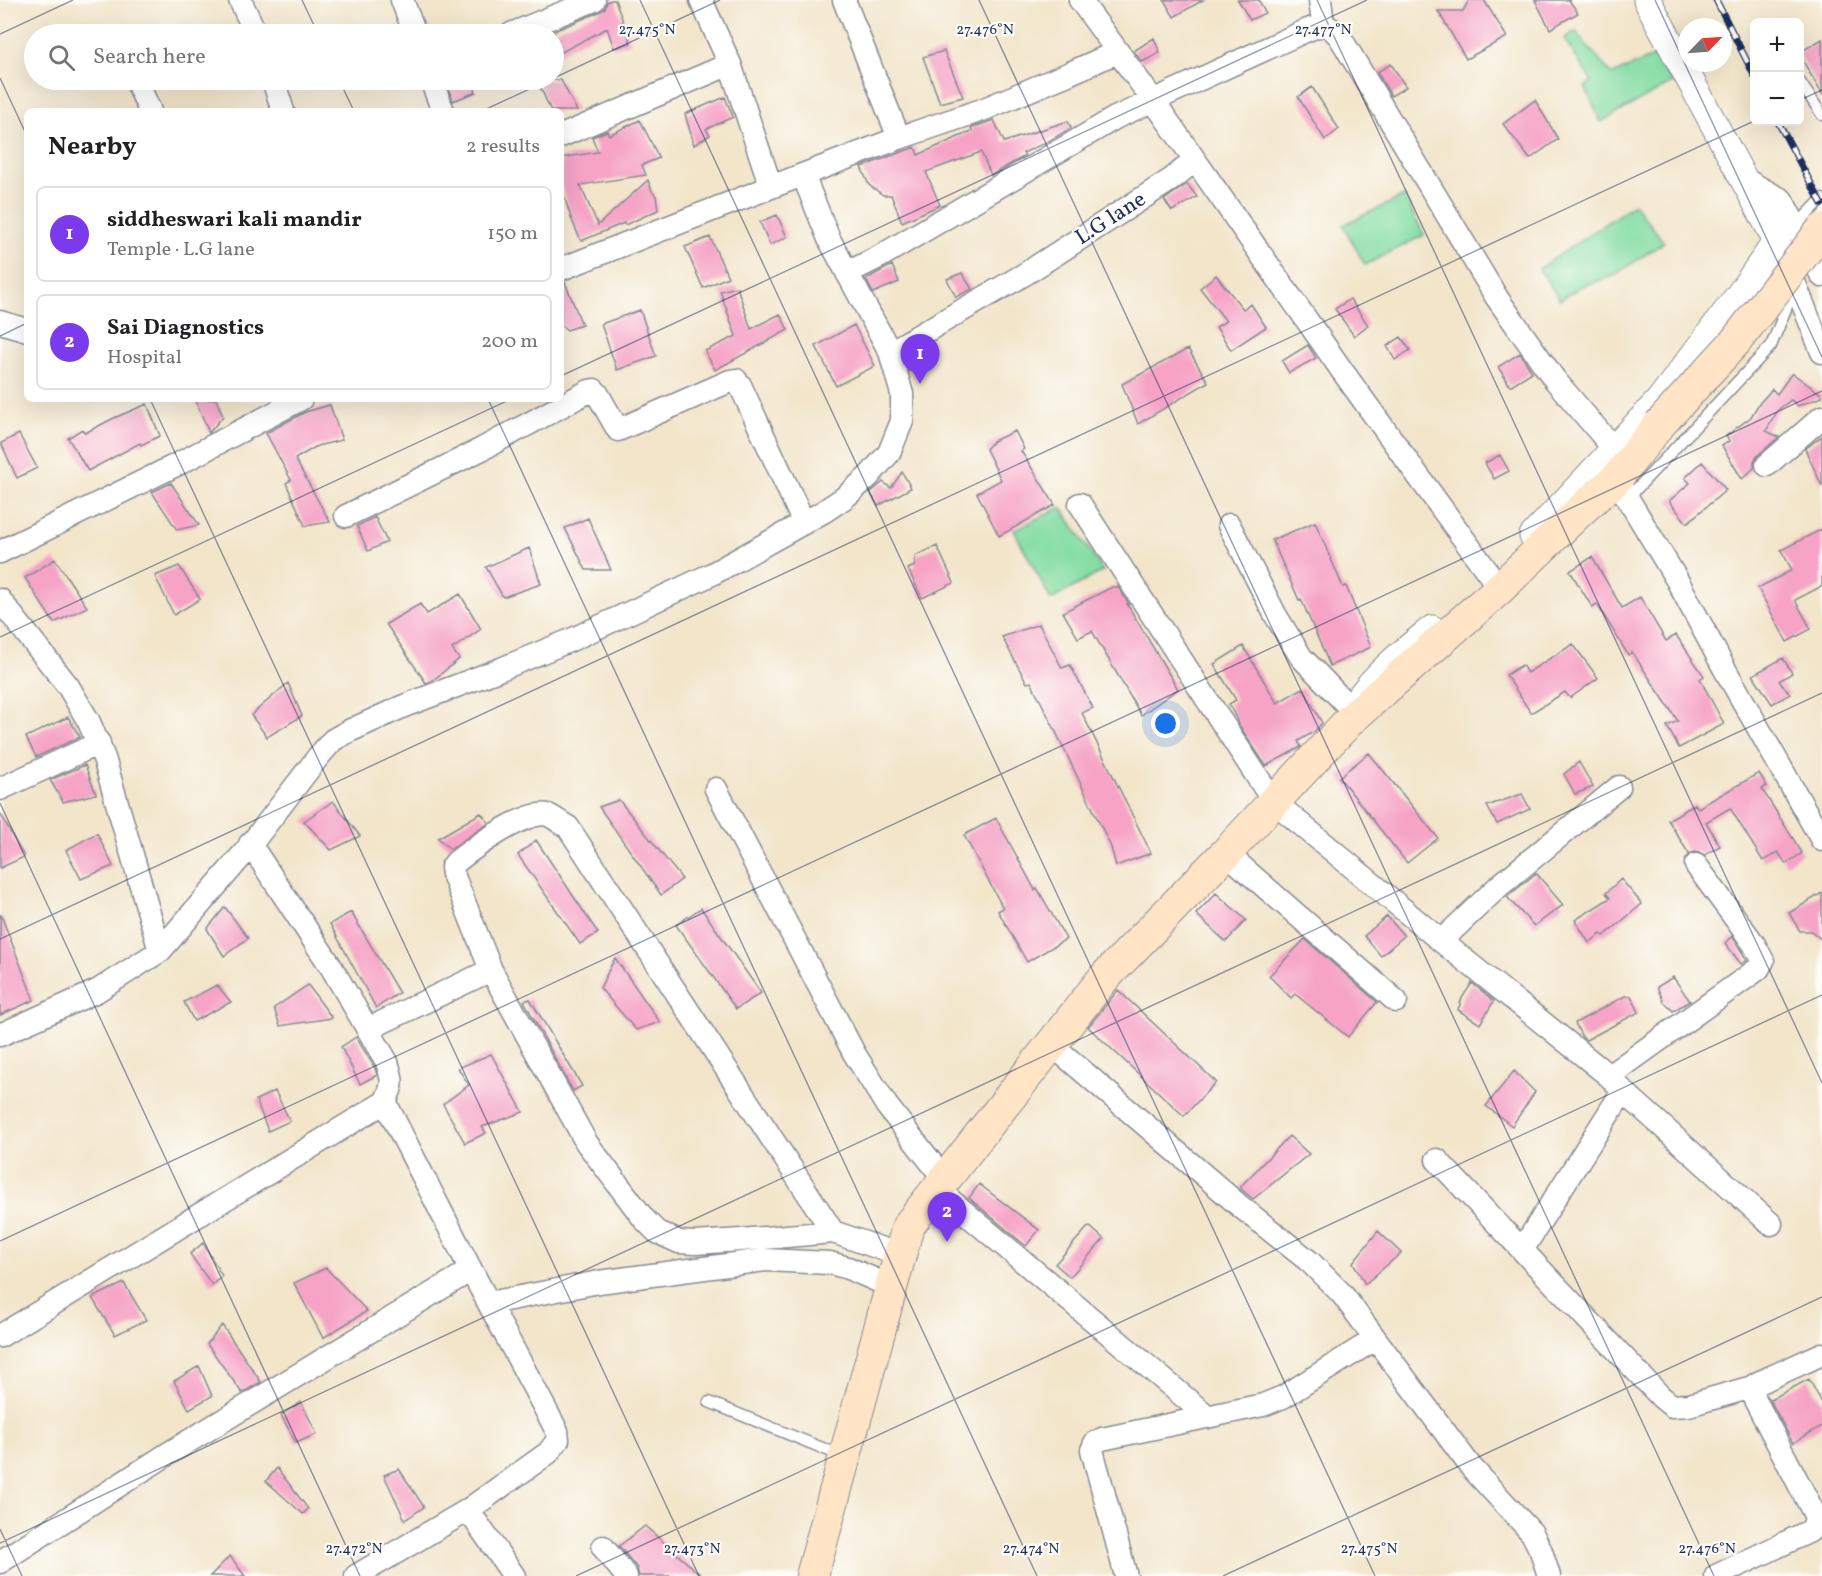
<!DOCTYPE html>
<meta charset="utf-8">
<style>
body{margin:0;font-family:Vollkorn,serif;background:#f6f6f6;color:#202124}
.controls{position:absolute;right:18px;top:18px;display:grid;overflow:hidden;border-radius:9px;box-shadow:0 6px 24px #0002}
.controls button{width:54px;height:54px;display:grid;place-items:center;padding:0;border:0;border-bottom:2px solid #e0e0e0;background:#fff;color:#202124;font:30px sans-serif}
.compass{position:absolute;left:1678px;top:18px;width:54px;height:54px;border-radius:50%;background:#fff;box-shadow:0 6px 24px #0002;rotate:65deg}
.you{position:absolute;left:1166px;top:724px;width:21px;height:21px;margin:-15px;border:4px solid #fff;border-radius:50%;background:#1a73e8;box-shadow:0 0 0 9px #1a73e833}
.badge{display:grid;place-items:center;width:39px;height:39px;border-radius:50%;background:#7c3aed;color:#fff;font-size:20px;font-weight:700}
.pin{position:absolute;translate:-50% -50px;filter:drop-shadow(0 2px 3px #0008)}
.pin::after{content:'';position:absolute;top:32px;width:21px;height:18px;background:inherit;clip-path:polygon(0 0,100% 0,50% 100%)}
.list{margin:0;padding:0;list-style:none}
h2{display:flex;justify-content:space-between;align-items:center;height:78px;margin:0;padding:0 24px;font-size:26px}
h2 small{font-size:20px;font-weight:400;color:#757577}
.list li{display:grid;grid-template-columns:39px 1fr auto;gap:18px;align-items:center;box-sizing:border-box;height:96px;margin:0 12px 12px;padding:0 12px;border:2px solid #e0e0e0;border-radius:9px}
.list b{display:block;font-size:22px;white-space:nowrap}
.list p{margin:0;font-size:20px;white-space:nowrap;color:#757577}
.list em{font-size:20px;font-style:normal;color:#757577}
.icon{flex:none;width:33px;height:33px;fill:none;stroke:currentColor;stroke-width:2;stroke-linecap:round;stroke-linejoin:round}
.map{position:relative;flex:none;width:1822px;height:1576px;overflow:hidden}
.search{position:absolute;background:#fff;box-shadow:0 6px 24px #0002;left:24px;top:24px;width:540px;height:66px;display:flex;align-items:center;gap:15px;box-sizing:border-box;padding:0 21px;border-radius:33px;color:#757577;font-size:22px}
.panel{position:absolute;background:#fff;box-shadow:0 6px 24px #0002;left:24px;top:108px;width:540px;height:294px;border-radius:9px}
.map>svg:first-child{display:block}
.green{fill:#84dda3;stroke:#508680;stroke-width:1.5}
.building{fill:#f6a3c6}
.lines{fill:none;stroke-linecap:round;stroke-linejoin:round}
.service-casing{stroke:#868a94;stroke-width:13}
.minor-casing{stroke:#868a94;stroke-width:25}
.tertiary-casing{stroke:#868a94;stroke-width:29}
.secondary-casing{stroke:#868a94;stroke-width:34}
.service{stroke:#fff;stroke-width:10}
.minor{stroke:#fff;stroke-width:22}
.tertiary{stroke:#fff;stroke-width:27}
.secondary{stroke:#ffe4c6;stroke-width:32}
.rail-casing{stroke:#1b2f5e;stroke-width:7}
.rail{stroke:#fdfcf7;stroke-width:4.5;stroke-dasharray:14;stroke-linecap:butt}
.secondary-bridge-casing{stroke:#868a94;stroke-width:34;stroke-linecap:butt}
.secondary-bridge{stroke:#ffe4c6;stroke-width:32}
.ticks{fill:none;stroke:#1b2f5e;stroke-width:1.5;stroke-opacity:0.45}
.labels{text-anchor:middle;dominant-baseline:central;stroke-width:4.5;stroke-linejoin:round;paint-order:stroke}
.street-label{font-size:22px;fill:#1b2f5e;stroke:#fdfcf7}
.ticks-label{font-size:15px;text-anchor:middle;fill:#1b2f5e;stroke:#fdfcf7;stroke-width:4.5;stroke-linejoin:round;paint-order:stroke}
</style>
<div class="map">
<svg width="1822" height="1576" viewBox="0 0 1822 1576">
<rect width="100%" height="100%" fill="#fdfcf7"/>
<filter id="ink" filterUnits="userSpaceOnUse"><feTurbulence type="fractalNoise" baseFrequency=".0167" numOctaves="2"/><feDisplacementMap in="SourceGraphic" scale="12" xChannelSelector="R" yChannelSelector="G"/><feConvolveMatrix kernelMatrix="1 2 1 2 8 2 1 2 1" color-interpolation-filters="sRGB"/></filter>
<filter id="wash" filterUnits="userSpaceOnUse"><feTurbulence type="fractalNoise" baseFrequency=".008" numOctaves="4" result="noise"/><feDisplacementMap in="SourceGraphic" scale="24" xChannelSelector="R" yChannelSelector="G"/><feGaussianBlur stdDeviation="1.35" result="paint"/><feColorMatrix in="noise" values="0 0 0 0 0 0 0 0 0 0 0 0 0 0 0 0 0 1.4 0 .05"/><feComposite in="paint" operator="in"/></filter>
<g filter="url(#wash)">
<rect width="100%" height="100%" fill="#f2e5ca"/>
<path class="green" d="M 1575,31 L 1612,75 L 1655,56 L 1672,83 L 1601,122 L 1585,87 L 1592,81 L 1564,39 Z
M 1404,196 L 1424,235 L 1365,265 L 1343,225 Z
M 1634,204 L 1664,242 L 1613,276 L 1580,287 L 1560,300 L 1539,269 Z
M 1061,507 L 1103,571 L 1051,600 L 1014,530 Z"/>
<g id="blocks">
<path class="building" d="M 611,0 L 615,0 L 631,43 L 614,48 L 607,28 L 554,56 L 554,31 L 599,12 L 605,8 L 607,2 Z
M 1164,0 L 1203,0 L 1174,17 Z
M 1238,0 L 1259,0 L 1265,13 L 1250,20 Z
M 1469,0 L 1484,0 L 1507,37 L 1466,59 L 1438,11 L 1463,11 Z
M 1535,0 L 1569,0 L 1578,13 L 1550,29 Z
M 1154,38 L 1160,53 L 1142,62 L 1134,51 Z
M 1822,39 L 1822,94 L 1800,56 L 1800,52 Z
M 944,51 L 963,97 L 940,103 L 923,57 Z
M 1391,64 L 1406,87 L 1391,96 L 1377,72 Z
M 454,80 L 472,80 L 476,92 L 453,101 L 446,83 Z
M 537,80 L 561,80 L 577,111 L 551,111 Z
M 1312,87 L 1339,129 L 1325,140 L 1298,97 Z
M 725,97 L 733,117 L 706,129 L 710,135 L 694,145 L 685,114 Z
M 1535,100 L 1558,139 L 1530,159 L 1503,124 Z
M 640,120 L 659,158 L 642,165 L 646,175 L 580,185 L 598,225 L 648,180 L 652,191 L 656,196 L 658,210 L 625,225 L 624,223 L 581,241 L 571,218 L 561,186 L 561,158 L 598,152 L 592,137 L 607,131 L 609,135 Z
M 994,120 L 1004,142 L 1068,121 L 1071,128 L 1049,141 L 1023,153 L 1025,156 L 991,175 L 981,152 L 926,172 L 940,205 L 902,222 L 891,195 L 883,195 L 869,185 L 861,167 L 915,147 L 918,155 L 972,131 L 971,128 Z
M 1187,184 L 1197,197 L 1172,211 L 1164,200 Z
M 777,215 L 787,237 L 770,245 L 760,222 Z
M 710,237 L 728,277 L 703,288 L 685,247 Z
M 892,265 L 899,282 L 873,293 L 866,279 Z
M 962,273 L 972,289 L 956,297 L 947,279 Z
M 1216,275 L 1243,309 L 1251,304 L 1266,327 L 1231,350 L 1216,327 L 1226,321 L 1200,288 Z
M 561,282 L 565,282 L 582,325 L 567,330 L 561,325 Z
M 737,287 L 751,329 L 780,314 L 788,330 L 715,370 L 705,351 L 736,336 L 720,291 Z
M 1350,299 L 1368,325 L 1354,336 L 1335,309 Z
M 640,310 L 656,356 L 617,370 L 601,324 Z
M 854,325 L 875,366 L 836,386 L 816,346 Z
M 1401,337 L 1410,350 L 1395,360 L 1387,346 Z
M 1308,345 L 1316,358 L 1289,373 L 1282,361 Z
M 1188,349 L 1208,382 L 1138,424 L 1122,384 Z
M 1520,353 L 1532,372 L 1510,386 L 1498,367 Z
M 1792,373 L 1822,395 L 1822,397 L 1798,406 L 1791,400 L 1778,410 L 1766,431 L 1779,437 L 1758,455 L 1754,461 L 1754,468 L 1742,479 L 1722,446 L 1729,441 L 1726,436 L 1751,417 L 1758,405 L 1772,389 L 1777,394 Z
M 195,399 L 216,399 L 223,416 L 209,433 Z
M 147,404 L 160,436 L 141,445 L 140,443 L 88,471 L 68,438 L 82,429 L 85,433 L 114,418 Z
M 330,405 L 342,440 L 317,446 L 295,459 L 330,522 L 305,526 L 286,483 L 291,480 L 266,433 L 305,412 Z
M 1015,431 L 1024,449 L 1021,451 L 1055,505 L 999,536 L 977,493 L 1001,480 L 986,449 L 993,441 Z
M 19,434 L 37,468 L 17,478 L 1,443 Z
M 1822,436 L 1822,486 L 1805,449 Z
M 1500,455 L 1509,471 L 1494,479 L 1485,463 Z
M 1702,462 L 1726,490 L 1687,523 L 1669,501 L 1690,483 L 1685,478 Z
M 902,472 L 911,488 L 878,506 L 870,493 L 883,482 L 891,488 Z
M 171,483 L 199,525 L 177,530 L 152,492 Z
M 375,517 L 387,542 L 368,551 L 357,526 Z
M 588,518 L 611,570 L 586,570 L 565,528 Z
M 1315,522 L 1343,587 L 1346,586 L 1371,647 L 1330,666 L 1301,599 L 1299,600 L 1272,540 Z
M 1822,529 L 1822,586 L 1795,600 L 1811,629 L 1787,642 L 1758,588 L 1792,570 L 1781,550 Z
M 937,546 L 954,583 L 922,598 L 908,569 L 915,566 L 915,556 Z
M 529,548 L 541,584 L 503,597 L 486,567 Z
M 1592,557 L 1622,608 L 1640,597 L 1666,641 L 1676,635 L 1704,676 L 1700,679 L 1724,724 L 1679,748 L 1667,726 L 1678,721 L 1632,652 L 1628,655 L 1597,604 L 1592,607 L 1570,571 Z
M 55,559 L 87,607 L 54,623 L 25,578 Z
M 179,566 L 200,599 L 174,615 L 155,576 Z
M 1112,587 L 1118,587 L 1129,604 L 1127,604 L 1178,689 L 1141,715 L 1092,631 L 1078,638 L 1063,612 Z
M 460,594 L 481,629 L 452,649 L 459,659 L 432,681 L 426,683 L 386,624 L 420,604 L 427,614 Z
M 1039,624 L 1062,668 L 1070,665 L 1093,708 L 1082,713 L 1151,853 L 1116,866 L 1111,847 L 1053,726 L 1031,682 L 1027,683 L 1002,637 Z
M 1573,644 L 1598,678 L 1570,698 L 1565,692 L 1531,713 L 1506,675 L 1522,665 L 1527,673 Z
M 1243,646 L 1277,703 L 1303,688 L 1322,723 L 1314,732 L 1298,741 L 1301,747 L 1299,748 L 1266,766 L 1241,728 L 1229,704 L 1236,700 L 1214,664 Z
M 1783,658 L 1792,673 L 1779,681 L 1790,694 L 1772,704 L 1753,675 Z
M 288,683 L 302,716 L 267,737 L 251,715 Z
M 68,717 L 80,737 L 36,757 L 26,737 Z
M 1369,753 L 1438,838 L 1407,863 L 1339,777 Z
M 1579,762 L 1593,787 L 1575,794 L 1564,774 Z
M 85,765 L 96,794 L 63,802 L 50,780 Z
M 1759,773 L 1767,786 L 1762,789 L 1802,853 L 1786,864 L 1778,852 L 1763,861 L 1730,808 L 1706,822 L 1720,846 L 1705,855 L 1695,852 L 1689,854 L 1668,820 L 1695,804 L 1698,808 Z
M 1522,794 L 1530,809 L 1497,824 L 1487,806 Z
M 619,800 L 682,879 L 661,895 L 599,807 Z
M 333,801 L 360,836 L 331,850 L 304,821 Z
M 0,813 L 24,857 L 0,868 Z
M 481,813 L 489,823 L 450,849 L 438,838 Z
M 996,818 L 1035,890 L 1037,888 L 1066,939 L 1027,962 L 998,911 L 1003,908 L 964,835 Z
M 97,833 L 113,866 L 81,879 L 66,850 Z
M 536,840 L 598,933 L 580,944 L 518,855 Z
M 1536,873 L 1563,905 L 1534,926 L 1507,897 Z
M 1621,879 L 1642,904 L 1604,936 L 1601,934 L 1589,943 L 1575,920 L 1610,898 L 1606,893 Z
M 1216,893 L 1246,920 L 1226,942 L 1196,914 Z
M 1822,893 L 1822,940 L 1811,931 L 1800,931 L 1789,913 Z
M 225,907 L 248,938 L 224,956 L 207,929 Z
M 701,908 L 761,993 L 736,1009 L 676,925 Z
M 351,912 L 399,993 L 376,1008 L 330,924 Z
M 0,915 L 1,915 L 34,1000 L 0,1015 Z
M 1387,916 L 1404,936 L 1381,956 L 1364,936 Z
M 1732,936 L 1747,960 L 1741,964 L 1725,943 Z
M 1305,939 L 1377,1002 L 1348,1037 L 1295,994 L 1291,998 L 1269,976 Z
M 615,958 L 660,1022 L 636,1030 L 600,988 Z
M 1673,977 L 1690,1001 L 1673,1011 L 1664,1002 L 1657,987 Z
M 1472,983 L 1494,1001 L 1480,1024 L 1458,1010 L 1462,998 Z
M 217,985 L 231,1002 L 194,1021 L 184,1002 Z
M 308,985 L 332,1018 L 280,1026 L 274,1008 Z
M 1118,990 L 1216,1082 L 1184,1116 L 1088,1027 Z
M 1625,996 L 1631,996 L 1639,1012 L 1586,1040 L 1582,1037 L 1575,1023 Z
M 530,999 L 582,1086 L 573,1091 L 524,1001 Z
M 356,1037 L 375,1068 L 377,1075 L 360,1084 L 341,1047 Z
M 491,1054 L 523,1112 L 482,1127 L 486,1133 L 465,1143 L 443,1104 L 469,1085 L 458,1068 Z
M 1514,1071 L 1535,1092 L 1512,1126 L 1486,1106 Z
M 275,1091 L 290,1121 L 268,1131 L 256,1100 Z
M 1289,1136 L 1309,1154 L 1253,1199 L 1241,1189 L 1241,1186 Z
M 979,1184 L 1039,1230 L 1026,1246 L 969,1198 Z
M 1089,1226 L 1104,1239 L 1070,1277 L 1055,1264 Z
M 1378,1231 L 1401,1253 L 1365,1284 L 1353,1262 Z
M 203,1243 L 222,1276 L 212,1285 L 190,1254 Z
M 326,1268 L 367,1311 L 323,1338 L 294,1283 Z
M 124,1283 L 146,1320 L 115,1335 L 92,1298 Z
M 222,1325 L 261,1382 L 242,1393 L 207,1344 Z
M 199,1366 L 212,1396 L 189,1409 L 174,1381 Z
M 1809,1379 L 1822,1403 L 1822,1426 L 1793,1443 L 1770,1400 Z
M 301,1402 L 317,1434 L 296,1443 L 281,1415 Z
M 277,1468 L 308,1509 L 303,1514 L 266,1481 Z
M 399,1469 L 424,1507 L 405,1520 L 384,1475 Z
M 645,1526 L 702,1576 L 639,1576 L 637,1568 L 619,1546 Z
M 230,1556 L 245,1576 L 210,1576 Z"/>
</g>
</g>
<g filter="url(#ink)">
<use href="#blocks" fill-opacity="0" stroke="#868a94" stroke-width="1.5"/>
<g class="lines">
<g class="service-casing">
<path id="service" d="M 1800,82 L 1822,115
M 1795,227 L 1822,199
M 1628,498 L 1771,346 L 1794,289
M 709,1402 L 842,1456"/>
</g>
<g class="minor-casing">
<path id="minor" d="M 240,0 L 256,34
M 402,0 L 415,34
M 701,0 L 730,64 L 771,187
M 844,0 L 899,138
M 1080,0 L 1153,100 L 1343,372 L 1492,578 L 1498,590
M 1320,0 L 1323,24
M 511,34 L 594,0
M 136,80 L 150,111
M 273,80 L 283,111
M 431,80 L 443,111
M 561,136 L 730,64
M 1742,178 L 1782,200 L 1822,276
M 1785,259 L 1822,352
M 561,269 L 771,187 L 899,138 L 982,110 L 1068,74 L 1117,52
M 847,273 L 879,257 L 1115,118 L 1303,32 C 1322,24 1326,21 1340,37 L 1497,298 L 1555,380 L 1614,449
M 0,322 L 27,330
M 890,352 L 1025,274 L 1172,179 L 1194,161
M 1767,465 L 1822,417
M 1616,479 L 1677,580 L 1723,666 L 1822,840
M 1080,504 L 1273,801 L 1441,941 L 1609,1076 L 1623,1091 L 1771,1224
M 346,516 L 482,449 L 589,391 L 594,390 L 597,393 L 618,430 L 730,381 L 736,380 L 740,385 L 804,523
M 1229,525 L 1276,616 L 1301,657 L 1351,709
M 0,552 L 180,463 L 301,399
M 0,600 L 68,686 L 89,722 L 104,758 L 160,951
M 0,789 L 99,743
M 716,789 L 854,1053 L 887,1106 L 945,1180
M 1226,853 L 1396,1001
M 1441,941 L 1499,886 L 1619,787
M 368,1029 L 491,970
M 0,1035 L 97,991 L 160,951 L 245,852 L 318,757 L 333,740 L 349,731 L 404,706 L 501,669 L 571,640 L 712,574 L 823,512 L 844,498 L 868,477 L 889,453 L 902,421 L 902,394 L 890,352 L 829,239 L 803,175
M 1051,1044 L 1241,1207 L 1310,1262 L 1342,1294 L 1471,1467 L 1532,1533 L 1541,1551 L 1549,1576
M 1609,1076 L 1758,969 L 1763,961 L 1754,944 L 1696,865
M 1437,1160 L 1661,1397 L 1672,1406 L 1689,1405 L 1752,1387
M 937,1189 L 1208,1417
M 833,1232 L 568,827 C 562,824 555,818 548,815 C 527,809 472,849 456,862 L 452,867 L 453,874 L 491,970 L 586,1142 L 644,1219 L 657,1232 L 679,1242 L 695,1243 L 741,1240 L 833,1232 L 900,1255
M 1522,1250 L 1623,1091
M 489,1303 L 599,1282 L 765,1260 L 830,1263 L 848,1268 L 892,1287
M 0,1336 L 385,1102 C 394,1084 393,1081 387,1062 L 330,965 L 250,844
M 468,1510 L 514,1576
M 603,1547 L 626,1576
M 0,1562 L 166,1455 L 471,1270
M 356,1576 L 468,1510 L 548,1453 L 558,1440 L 557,1431 L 471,1270 L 385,1102
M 1126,1576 L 1092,1450 L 1095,1443 L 1102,1439 L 1263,1405 L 1283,1397 L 1375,1339
M 1716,1576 L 1810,1531 C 1814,1526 1816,1523 1815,1515 L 1752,1394 L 1752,1387 L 1758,1383 L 1822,1354"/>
</g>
<g class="tertiary-casing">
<path id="tertiary" d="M 1533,536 L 1659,401 L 1737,298 L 1777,241 L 1647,0
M 1360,697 C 1380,670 1406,650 1432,629"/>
</g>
<g class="secondary-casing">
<path id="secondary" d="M 812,1576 L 908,1226 L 1103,979 L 1226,853 L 1351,719 L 1498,590 L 1581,510 L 1616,479 L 1659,425"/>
</g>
<use href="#service" class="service"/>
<use href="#minor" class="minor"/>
<use href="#tertiary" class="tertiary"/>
<use href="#secondary" class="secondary"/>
<g class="rail-casing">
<path id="rail" d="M 1716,0 L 1754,75
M 1778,122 L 1822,204"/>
</g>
<use href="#rail" class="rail"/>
<g class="secondary-bridge-casing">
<path id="secondary-bridge" d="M 1659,425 L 1735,342 L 1822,230"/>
</g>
<use href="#secondary-bridge" class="secondary-bridge"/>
</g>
</g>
<path class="ticks" d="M 302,0 L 318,34M 640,0 L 1375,1576M 979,0 L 1714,1576M 1317,0 L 1822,1083M 1655,0 L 1822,357M 0,34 L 73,0M 0,78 L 27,136M 554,78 L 720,0M 339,80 L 354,111M 1800,100 L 1822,90M 482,111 L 549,80M 0,336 L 27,323M 561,376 L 1367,0M 150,399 L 699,1576M 488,399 L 1037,1576M 0,637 L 511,399M 0,803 L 360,1576M 0,939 L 1754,121M 0,1241 L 1822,391M 0,1529 L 22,1576M 0,1543 L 1822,693M 576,1576 L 1822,995M 1223,1576 L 1822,1297"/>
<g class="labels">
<g class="street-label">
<text transform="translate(1111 219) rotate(-33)">L.G lane</text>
</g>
</g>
<g class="ticks-label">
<text x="647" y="34">27.475°N</text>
<text x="985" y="34">27.476°N</text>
<text x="1323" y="34">27.477°N</text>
<text x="354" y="1553">27.472°N</text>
<text x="692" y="1553">27.473°N</text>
<text x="1031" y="1553">27.474°N</text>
<text x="1369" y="1553">27.475°N</text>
<text x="1707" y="1553">27.476°N</text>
</g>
</svg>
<div class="controls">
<button>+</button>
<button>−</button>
</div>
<svg class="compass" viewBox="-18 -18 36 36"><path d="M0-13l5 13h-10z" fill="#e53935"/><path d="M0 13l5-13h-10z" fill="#757577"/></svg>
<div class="you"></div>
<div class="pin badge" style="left:920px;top:384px">1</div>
<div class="pin badge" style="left:947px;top:1242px">2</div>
<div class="search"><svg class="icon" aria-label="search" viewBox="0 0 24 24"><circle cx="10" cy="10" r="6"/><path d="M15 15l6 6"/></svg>Search here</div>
<section class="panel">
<h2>Nearby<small>2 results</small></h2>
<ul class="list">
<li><span class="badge">1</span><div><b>siddheswari kali mandir</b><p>Temple · L.G lane</p></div><em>150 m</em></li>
<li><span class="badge">2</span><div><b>Sai Diagnostics</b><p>Hospital</p></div><em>200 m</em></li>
</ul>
</section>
</div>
